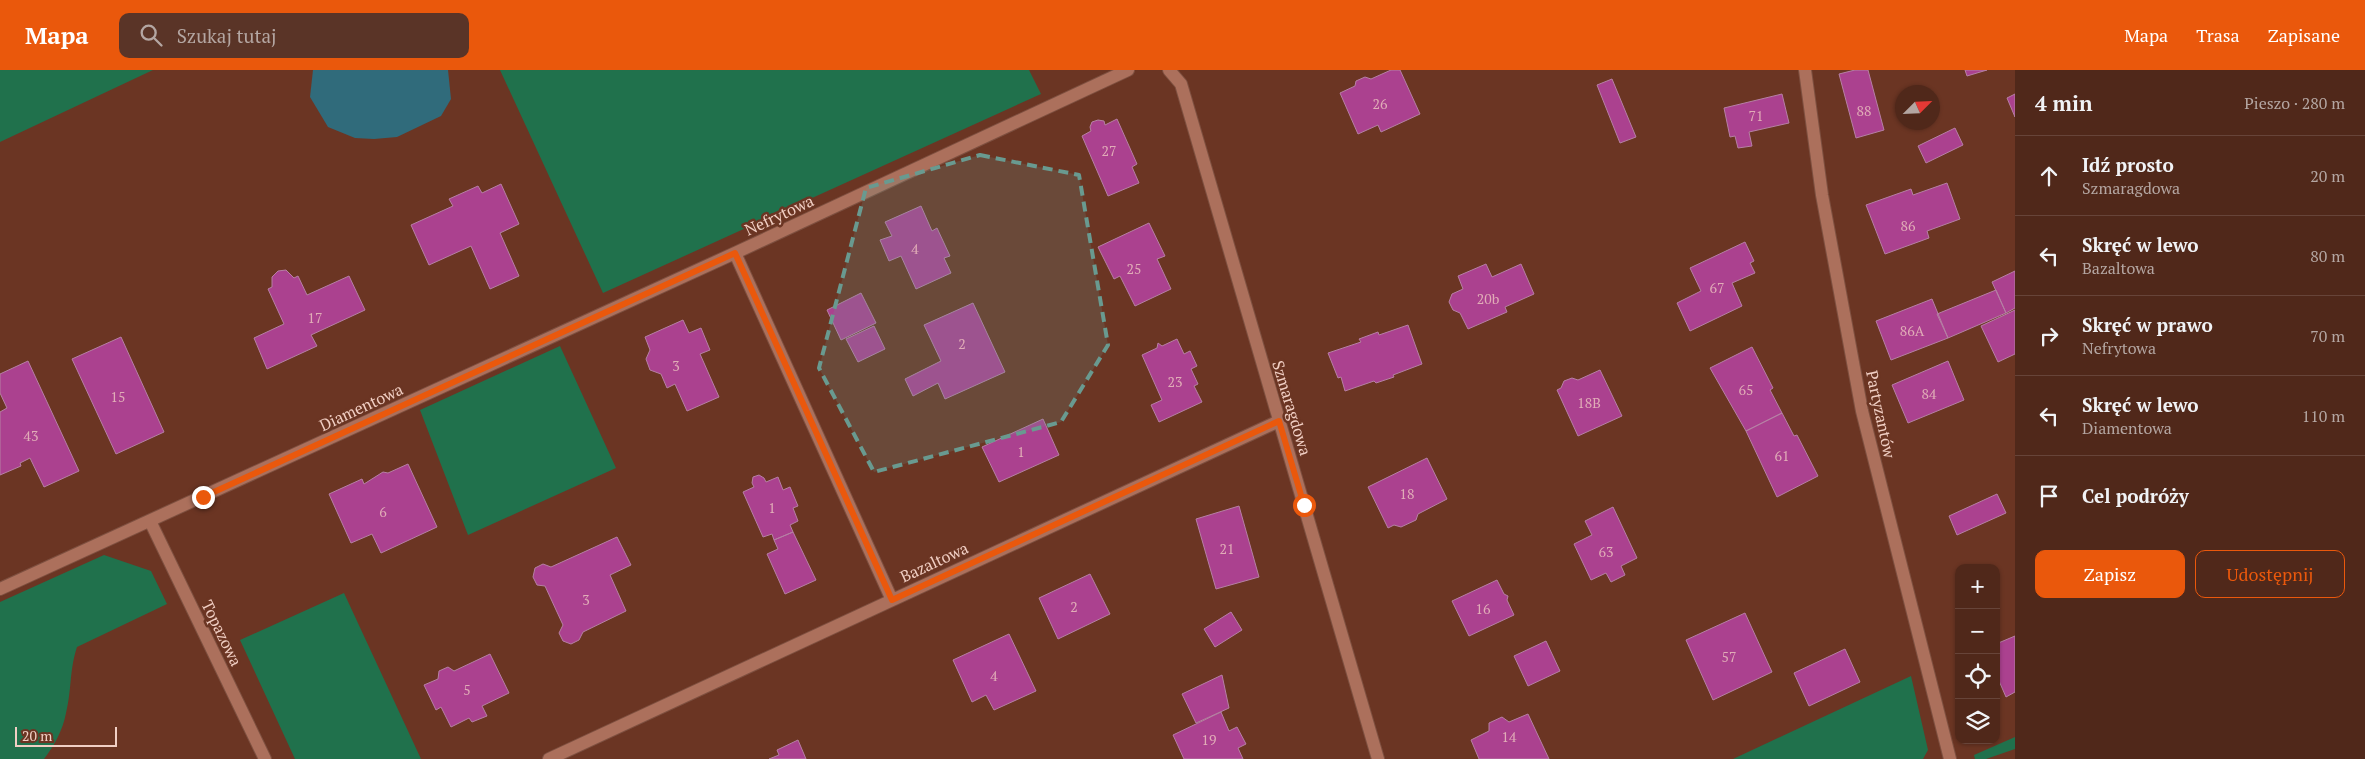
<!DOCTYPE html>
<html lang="pl">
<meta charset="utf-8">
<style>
body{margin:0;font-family:"PT Serif",serif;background:#5a3427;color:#f1f3f6}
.controls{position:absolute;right:15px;bottom:15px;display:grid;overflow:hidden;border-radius:10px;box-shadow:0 1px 4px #0004}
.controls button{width:45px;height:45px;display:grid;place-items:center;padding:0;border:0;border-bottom:1px solid #674439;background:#50281a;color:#f1f3f6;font:25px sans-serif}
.compass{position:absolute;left:1895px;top:15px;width:45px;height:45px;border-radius:50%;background:#50281a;box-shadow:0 1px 4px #0004;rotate:66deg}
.scale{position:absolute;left:15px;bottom:12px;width:102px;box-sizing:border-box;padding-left:5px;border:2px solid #f1cfc4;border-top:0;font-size:14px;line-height:18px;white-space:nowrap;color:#f1cfc4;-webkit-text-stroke:4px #6b3523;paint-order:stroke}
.stop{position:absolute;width:15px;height:15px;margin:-11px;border:4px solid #ea580c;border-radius:50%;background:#fff}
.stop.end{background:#ea580c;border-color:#fff;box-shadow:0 1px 5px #0008}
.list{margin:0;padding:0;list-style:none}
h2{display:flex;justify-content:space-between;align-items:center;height:65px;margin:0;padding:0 20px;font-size:21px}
h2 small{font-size:16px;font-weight:400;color:#b4a6a2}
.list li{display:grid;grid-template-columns:32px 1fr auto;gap:15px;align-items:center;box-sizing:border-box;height:80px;padding:0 20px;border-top:1px solid #674439}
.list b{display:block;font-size:19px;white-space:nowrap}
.list p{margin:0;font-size:16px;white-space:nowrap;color:#b4a6a2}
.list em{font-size:16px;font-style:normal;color:#b4a6a2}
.actions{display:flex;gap:10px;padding:15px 20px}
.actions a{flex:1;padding:11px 0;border:1px solid #ea580c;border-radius:10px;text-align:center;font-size:18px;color:#ea580c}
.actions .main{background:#ea580c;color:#fff}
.icon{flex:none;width:28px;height:28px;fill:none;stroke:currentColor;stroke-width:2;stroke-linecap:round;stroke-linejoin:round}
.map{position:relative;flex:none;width:2015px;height:689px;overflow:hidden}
header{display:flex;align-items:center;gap:30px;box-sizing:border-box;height:70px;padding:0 25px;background:#ea580c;color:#fff}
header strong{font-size:24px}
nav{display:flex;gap:28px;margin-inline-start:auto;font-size:18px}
.search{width:350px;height:45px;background:#5a3427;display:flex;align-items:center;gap:12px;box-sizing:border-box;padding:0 18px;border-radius:10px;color:#b4a6a2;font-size:19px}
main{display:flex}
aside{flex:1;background:#50281a}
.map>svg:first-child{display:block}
.green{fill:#20714c}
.water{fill:#306b7b}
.building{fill:#ab418f;stroke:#b680a4}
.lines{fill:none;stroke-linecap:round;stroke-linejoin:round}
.minor-casing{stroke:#7e5040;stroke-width:14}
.minor{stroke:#ac705c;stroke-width:12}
.route{stroke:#ea580c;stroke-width:6}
.marked{fill:#699a90;fill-opacity:0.2;stroke:#699a90;stroke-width:4;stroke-dasharray:10 6;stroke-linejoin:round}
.labels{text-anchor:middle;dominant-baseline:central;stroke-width:5;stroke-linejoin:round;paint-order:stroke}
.number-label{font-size:14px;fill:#e0acb7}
.street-label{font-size:16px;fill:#f1cfc4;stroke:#6b3523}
</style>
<header>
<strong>Mapa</strong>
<div class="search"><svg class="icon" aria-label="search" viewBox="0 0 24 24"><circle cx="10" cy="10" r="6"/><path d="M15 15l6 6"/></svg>Szukaj tutaj</div>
<nav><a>Mapa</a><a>Trasa</a><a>Zapisane</a></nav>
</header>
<main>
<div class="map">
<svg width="2015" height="689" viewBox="0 0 2015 689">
<rect width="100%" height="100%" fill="#6b3523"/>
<path class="green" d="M 0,0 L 153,0 L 0,72 Z
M 500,0 L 1029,0 L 1041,24 L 603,223 Z
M 560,276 L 616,398 L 468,465 L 420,340 Z
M 104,485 L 151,501 L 167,534 L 77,577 C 69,602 72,619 66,643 C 63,660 54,676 44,689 L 0,689 L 0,532 Z
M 344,523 L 421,689 L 295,689 L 240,570 Z
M 1911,606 L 1928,680 L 1923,689 L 1733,689 Z
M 2015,667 L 2015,679 L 1986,689 L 1975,689 L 1974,685 Z"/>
<path class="water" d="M 313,0 L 448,0 L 451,29 L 441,46 L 397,67 L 374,69 L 355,68 L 328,57 L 310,27 Z"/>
<path class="building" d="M 1391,0 L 1400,0 L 1420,44 L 1381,62 L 1378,55 L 1358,64 L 1340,23 L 1355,16 L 1356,11 L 1365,7 L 1371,9 Z
M 1855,0 L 1868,0 L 1884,60 L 1856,68 L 1839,4 Z
M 1965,0 L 1987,0 L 1967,6 Z
M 1612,9 L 1636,67 L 1620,73 L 1597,15 Z
M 1782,24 L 1789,53 L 1749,62 L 1752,76 L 1738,78 L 1735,66 L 1730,67 L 1724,38 Z
M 2015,24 L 2015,47 L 2007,28 Z
M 1117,49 L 1137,94 L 1132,97 L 1139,113 L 1108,126 L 1082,66 L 1091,61 L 1090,57 L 1092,52 L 1098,50 L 1104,51 L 1105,55 Z
M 1955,58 L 1963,75 L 1926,93 L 1918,76 Z
M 1947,113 L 1960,149 L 1927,161 L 1929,168 L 1885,184 L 1866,135 L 1911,119 L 1913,125 Z
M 501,114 L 519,154 L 500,163 L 519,206 L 490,219 L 471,176 L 429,195 L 411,155 L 453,136 L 449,129 L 478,116 L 482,123 Z
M 921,136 L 932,161 L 937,158 L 950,186 L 944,188 L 951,203 L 916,219 L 901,186 L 889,191 L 880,170 L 892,166 L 885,152 Z
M 1149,153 L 1165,186 L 1157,189 L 1171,219 L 1135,236 L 1120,206 L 1114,209 L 1098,177 Z
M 1745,172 L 1754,191 L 1750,193 L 1755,203 L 1732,213 L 1742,236 L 1690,261 L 1677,233 L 1701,221 L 1690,198 Z
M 1486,194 L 1492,207 L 1521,194 L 1534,224 L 1505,237 L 1507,242 L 1468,259 L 1460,243 L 1453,240 L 1449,232 L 1452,224 L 1463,219 L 1458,206 Z
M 286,200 L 294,208 L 298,206 L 307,225 L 349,206 L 365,240 L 311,265 L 317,276 L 267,299 L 254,268 L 284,254 L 268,219 L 272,217 L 272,207 L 278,201 Z
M 2015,201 L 2015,238 L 2006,243 L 1992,212 Z
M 1996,220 L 2006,243 L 1948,268 L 1937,244 Z
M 861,223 L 876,253 L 841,270 L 827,240 Z
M 1932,229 L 1948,268 L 1891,290 L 1876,251 Z
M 973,233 L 1005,302 L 945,329 L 938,313 L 913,326 L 905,309 L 941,291 L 924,255 Z
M 2015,240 L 2015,284 L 1998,292 L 1981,256 Z
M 683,250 L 689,263 L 701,258 L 710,280 L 700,284 L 719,327 L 687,341 L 675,314 L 667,318 L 661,304 L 650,300 L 646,289 L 650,280 L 645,267 Z
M 1408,255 L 1422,294 L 1393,305 L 1394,307 L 1376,313 L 1374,311 L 1345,321 L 1341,307 L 1338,308 L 1328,283 L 1361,272 L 1359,269 L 1378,262 L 1379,265 Z
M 874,256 L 885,279 L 858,292 L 846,269 Z
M 121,267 L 164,362 L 116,384 L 72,289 Z
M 1177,269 L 1184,284 L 1190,281 L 1197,296 L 1191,299 L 1198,314 L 1194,316 L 1202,332 L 1159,352 L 1151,335 L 1162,330 L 1142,285 L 1157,278 L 1158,273 L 1162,276 Z
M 1752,277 L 1773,318 L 1770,320 L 1782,343 L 1746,361 L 1710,298 Z
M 28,291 L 79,401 L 44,417 L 30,388 L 20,393 L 21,396 L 0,405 L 0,342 L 7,338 L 0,323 L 0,304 Z
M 1948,291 L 1964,330 L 1908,353 L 1892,315 Z
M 1600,300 L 1622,346 L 1578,366 L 1557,320 L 1561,318 L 1564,311 L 1572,308 L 1578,310 Z
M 1782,343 L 1794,366 L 1797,365 L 1818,406 L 1777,427 L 1746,361 Z
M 1043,349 L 1059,385 L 999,412 L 982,377 Z
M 1427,388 L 1447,429 L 1418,444 L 1416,450 L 1401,457 L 1394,455 L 1388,458 L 1368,417 Z
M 408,394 L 437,457 L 381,483 L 372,464 L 351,473 L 329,424 L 362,409 L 364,414 L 383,402 L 388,403 Z
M 759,405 L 764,408 L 766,412 L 778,407 L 783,420 L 790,417 L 798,436 L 793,438 L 798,451 L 790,455 L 793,462 L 774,470 L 772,464 L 763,467 L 743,422 L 754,417 L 752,413 L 753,407 Z
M 1997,424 L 2006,443 L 1957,465 L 1949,446 Z
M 1239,436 L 1259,507 L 1216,519 L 1196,449 Z
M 1613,437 L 1637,488 L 1621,496 L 1625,505 L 1611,512 L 1606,503 L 1591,510 L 1574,474 L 1592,465 L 1585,451 Z
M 793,462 L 816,510 L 785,524 L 767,484 L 778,479 L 774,470 Z
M 617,467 L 631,495 L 610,505 L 626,541 L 583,562 L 579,570 L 571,574 L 563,571 L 559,563 L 563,555 L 545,516 L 537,515 L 533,507 L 535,498 L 543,494 L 551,497 Z
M 1090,504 L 1110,544 L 1058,569 L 1039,528 Z
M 1497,510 L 1504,524 L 1508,526 L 1507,530 L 1514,545 L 1469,566 L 1452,531 Z
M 1231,542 L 1242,560 L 1215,577 L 1204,559 Z
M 1745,543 L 1772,602 L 1713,630 L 1686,570 Z
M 1009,564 L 1036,621 L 994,640 L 986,625 L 972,632 L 953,590 Z
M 2015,566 L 2015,622 L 2006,627 L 1996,604 L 1996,574 Z
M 1546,571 L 1560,601 L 1528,616 L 1514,586 Z
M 1845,579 L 1860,612 L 1809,636 L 1794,603 Z
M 490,584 L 509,623 L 482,636 L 487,646 L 472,652 L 469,648 L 451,657 L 441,637 L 436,640 L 424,615 L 438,609 L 439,601 L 448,597 L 454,601 Z
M 1222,605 L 1229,638 L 1196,653 L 1182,624 Z
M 1221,642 L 1229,661 L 1237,657 L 1246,674 L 1238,678 L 1243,689 L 1184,689 L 1173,665 Z
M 1528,644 L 1549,689 L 1479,689 L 1471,670 L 1489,661 L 1489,653 L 1502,647 L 1509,652 Z
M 798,670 L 806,689 L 769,689 L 779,685 L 777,680 Z"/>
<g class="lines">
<g class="minor-casing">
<path id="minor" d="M 1169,0 L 1181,14 L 1378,689
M 1805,0 L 1822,125 L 1862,341 L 1950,689
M 735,183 L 892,530
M 150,451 L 265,689
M 0,519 L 735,183 L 1128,0
M 549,689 L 1279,351"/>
</g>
<use href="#minor" class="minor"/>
</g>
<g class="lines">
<path class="route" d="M 203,427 L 735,183 L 892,530 L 1279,351 L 1304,435"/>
</g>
<path class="marked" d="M 980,85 L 1079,105 L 1108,275 L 1061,352 L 874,402 L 819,298 L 866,118 Z"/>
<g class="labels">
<g class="number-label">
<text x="1380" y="33">26</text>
<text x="1864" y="40">88</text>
<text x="1756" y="45">71</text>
<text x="1109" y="80">27</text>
<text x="1908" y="155">86</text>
<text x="915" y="178">4</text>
<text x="1134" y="198">25</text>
<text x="1717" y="217">67</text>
<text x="1488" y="228">20b</text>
<text x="315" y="247">17</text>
<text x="1912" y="260">86A</text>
<text x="962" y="273">2</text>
<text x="676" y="295">3</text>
<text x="1175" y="311">23</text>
<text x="1746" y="319">65</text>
<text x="1929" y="323">84</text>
<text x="118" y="326">15</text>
<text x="1589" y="332">18B</text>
<text x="31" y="365">43</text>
<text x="1021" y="381">1</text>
<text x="1782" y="385">61</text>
<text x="1407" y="423">18</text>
<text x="772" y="437">1</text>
<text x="383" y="441">6</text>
<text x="1227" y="478">21</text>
<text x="1606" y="481">63</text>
<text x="586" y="529">3</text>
<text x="1074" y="536">2</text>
<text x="1483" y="538">16</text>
<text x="1729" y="586">57</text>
<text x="994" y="605">4</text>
<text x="467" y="619">5</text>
<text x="1509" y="666">14</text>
<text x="1209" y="669">19</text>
</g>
<g class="street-label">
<text transform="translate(779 145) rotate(-25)">Nefrytowa</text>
<text transform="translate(361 337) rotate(-25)">Diamentowa</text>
<text transform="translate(1292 338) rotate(73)">Szmaragdowa</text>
<text transform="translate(1881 344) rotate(78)">Partyzantów</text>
<text transform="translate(934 492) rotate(-25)">Bazaltowa</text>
<text transform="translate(222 563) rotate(64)">Topazowa</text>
</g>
</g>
</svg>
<div class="controls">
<button>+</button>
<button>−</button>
<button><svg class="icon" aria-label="locate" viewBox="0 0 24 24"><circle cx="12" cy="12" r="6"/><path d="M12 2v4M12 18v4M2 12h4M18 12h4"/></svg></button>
<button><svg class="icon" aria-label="layers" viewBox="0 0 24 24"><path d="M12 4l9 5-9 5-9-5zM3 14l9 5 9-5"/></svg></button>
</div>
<svg class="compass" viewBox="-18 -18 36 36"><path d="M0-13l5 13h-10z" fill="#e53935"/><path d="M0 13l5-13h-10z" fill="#b4a6a2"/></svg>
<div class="scale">20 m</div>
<div class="stop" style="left:1304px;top:435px"></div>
<div class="stop end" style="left:203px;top:427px"></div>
</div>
<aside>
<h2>4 min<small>Pieszo · 280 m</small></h2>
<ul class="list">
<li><svg class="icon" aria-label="ahead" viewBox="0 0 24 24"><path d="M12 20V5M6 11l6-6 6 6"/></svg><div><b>Idź prosto</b><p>Szmaragdowa</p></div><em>20 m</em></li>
<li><svg class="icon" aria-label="left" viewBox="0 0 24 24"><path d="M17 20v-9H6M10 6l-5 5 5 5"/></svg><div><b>Skręć w lewo</b><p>Bazaltowa</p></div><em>80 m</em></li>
<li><svg class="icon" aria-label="right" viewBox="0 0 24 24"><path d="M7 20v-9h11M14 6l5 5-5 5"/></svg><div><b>Skręć w prawo</b><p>Nefrytowa</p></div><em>70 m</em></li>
<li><svg class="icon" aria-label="left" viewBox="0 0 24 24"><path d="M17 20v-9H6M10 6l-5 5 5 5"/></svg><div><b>Skręć w lewo</b><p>Diamentowa</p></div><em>110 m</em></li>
<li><svg class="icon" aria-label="arrive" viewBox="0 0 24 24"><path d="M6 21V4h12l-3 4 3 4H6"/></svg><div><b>Cel podróży</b></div></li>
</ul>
<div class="actions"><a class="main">Zapisz</a><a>Udostępnij</a></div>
</aside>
</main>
